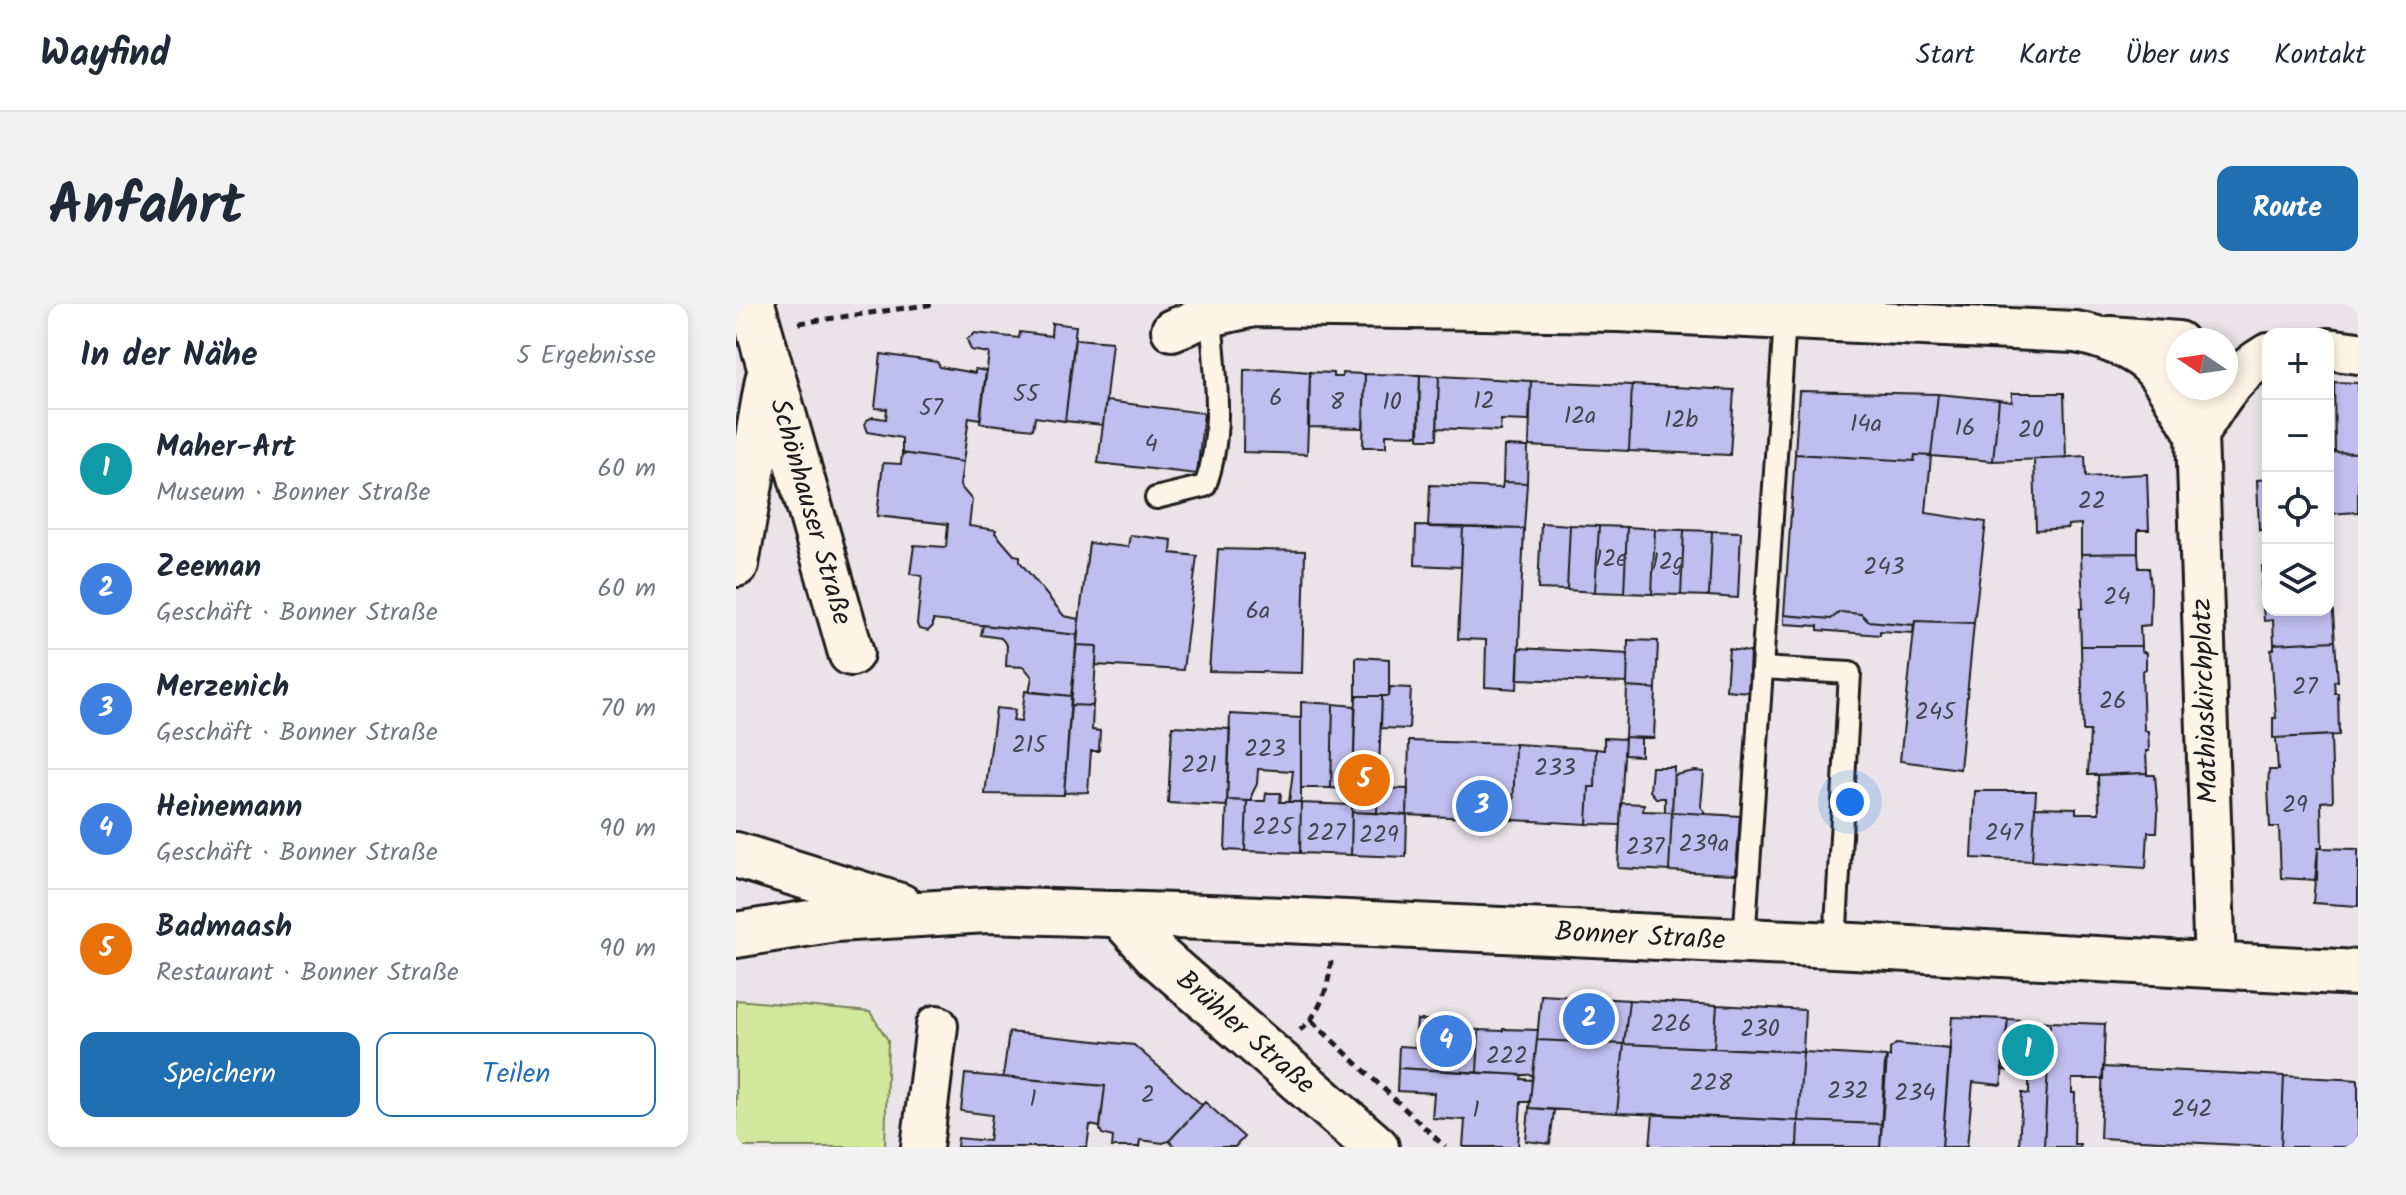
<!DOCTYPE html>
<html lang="de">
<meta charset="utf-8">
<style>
body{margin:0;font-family:Kalam,sans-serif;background:#f2f2f3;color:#1f2937}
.controls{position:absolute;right:24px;top:24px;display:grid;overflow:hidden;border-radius:16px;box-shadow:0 4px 12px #0003}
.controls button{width:72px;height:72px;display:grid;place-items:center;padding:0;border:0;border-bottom:2px solid #e0e1e3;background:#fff;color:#1f2937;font:40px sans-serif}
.compass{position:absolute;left:1430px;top:24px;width:72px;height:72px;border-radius:50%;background:#fff;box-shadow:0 4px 12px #0003;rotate:283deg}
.you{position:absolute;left:1114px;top:498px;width:28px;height:28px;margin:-20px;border:6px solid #fff;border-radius:50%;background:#1a73e8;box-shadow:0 0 0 12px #1a73e833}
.badge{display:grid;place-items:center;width:52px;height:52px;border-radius:50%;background:#1f6fb2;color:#fff;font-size:26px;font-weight:700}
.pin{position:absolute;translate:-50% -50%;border:4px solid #fff;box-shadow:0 2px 8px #0006}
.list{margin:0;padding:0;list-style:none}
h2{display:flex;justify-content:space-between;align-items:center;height:104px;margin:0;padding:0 32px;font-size:34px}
h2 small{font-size:26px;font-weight:400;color:#747a83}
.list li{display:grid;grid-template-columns:52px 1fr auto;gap:24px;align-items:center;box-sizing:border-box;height:120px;padding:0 32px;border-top:2px solid #e0e1e3}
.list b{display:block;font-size:30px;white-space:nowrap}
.list p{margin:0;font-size:26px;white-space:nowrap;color:#747a83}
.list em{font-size:26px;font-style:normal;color:#747a83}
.actions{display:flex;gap:16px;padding:24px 32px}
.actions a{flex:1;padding:18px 0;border:2px solid #1f6fb2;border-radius:16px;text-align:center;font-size:28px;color:#1f6fb2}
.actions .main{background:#1f6fb2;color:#fff}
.icon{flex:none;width:44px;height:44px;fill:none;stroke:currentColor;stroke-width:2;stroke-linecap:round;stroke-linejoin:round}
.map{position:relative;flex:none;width:1622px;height:843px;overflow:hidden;border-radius:16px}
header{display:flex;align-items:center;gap:48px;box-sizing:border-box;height:112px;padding:0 40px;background:#fff;border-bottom:2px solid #e0e1e3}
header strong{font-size:38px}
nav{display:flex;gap:44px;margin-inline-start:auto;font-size:28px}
.intro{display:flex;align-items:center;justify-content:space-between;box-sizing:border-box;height:192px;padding:0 48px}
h1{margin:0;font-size:56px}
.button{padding:20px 36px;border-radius:16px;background:#1f6fb2;color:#fff;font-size:28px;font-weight:700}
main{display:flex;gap:48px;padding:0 48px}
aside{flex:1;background:#fff;border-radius:16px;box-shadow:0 4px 12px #0003}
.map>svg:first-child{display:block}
.green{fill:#d3e89d;stroke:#78825c;stroke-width:2}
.building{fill:#c0bdef;stroke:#1c1c1c;stroke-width:2}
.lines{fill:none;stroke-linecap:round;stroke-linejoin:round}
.lane-casing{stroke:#1c1c1c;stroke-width:26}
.street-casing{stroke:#1c1c1c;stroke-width:46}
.secondary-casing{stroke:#1c1c1c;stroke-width:50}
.path{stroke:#1c1c1c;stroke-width:5;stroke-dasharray:8 6;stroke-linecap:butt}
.lane{stroke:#fcf5e5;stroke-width:20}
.street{stroke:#fcf5e5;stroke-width:40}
.secondary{stroke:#fcf5e5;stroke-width:44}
.labels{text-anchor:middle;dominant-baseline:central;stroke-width:7;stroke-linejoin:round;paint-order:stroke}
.number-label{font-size:24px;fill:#454451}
.street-label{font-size:28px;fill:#1c1c1c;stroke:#fcf5e5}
</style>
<header>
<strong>Wayfind</strong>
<nav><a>Start</a><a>Karte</a><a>Über uns</a><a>Kontakt</a></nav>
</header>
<div class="intro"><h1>Anfahrt</h1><a class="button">Route</a></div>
<main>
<aside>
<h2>In der Nähe<small>5 Ergebnisse</small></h2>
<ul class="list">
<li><span class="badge" style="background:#0f9aa8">1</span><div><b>Maher-Art</b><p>Museum · Bonner Straße</p></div><em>60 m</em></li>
<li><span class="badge" style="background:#3f7fe0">2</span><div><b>Zeeman</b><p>Geschäft · Bonner Straße</p></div><em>60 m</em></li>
<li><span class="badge" style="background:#3f7fe0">3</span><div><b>Merzenich</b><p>Geschäft · Bonner Straße</p></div><em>70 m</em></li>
<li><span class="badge" style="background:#3f7fe0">4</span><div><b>Heinemann</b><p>Geschäft · Bonner Straße</p></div><em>90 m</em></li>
<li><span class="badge" style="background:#e8710a">5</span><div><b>Badmaash</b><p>Restaurant · Bonner Straße</p></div><em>90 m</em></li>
</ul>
<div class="actions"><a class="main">Speichern</a><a>Teilen</a></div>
</aside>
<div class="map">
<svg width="1622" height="843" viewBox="0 0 1622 843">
<rect width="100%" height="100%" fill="#eae4e8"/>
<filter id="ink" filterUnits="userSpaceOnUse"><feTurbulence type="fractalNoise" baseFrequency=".0125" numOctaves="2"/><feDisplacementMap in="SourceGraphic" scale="16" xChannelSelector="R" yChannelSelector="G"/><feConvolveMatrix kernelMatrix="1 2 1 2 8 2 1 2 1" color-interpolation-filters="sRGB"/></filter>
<g filter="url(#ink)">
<path class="green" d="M 0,696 L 134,708 L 152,736 L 149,843 L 0,843 Z"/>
<path class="building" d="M 316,19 L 340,22 L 329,117 L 299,113 L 297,125 L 244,119 L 253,49 L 235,46 L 231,35 L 239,29 L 283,34 L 284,28 L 315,32 Z
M 339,35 L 376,38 L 367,121 L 329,117 Z
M 145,50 L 201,58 L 204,63 L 239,69 L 239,65 L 250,67 L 244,115 L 233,113 L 227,158 L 166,149 L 166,134 L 132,128 L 129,120 L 131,116 L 137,113 L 150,115 L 151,105 L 139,104 Z
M 537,65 L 574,68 L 571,150 L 507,148 L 508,66 Z
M 574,68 L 597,69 L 597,73 L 606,73 L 606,69 L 629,70 L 627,124 L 573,123 Z
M 629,70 L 684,71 L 682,131 L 650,130 L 650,143 L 627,143 Z
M 684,71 L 703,72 L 701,135 L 683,135 Z
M 703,72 L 795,77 L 793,117 L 765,116 L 764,127 L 701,124 Z
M 795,77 L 896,81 L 893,147 L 793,142 Z
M 1598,78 L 1622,79 L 1622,149 L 1599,148 Z
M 896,81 L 998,86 L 994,151 L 893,147 Z
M 1063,87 L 1202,90 L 1195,152 L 1179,151 L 1178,157 L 1059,150 Z
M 1276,89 L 1328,89 L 1330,154 L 1257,157 L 1263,96 L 1276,98 Z
M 1202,90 L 1263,96 L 1257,157 L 1195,152 Z
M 370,97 L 468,109 L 461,170 L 362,159 Z
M 768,142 L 792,143 L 791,179 L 767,178 Z
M 1592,148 L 1622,149 L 1622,208 L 1592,210 Z
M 166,149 L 227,158 L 224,182 L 236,196 L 233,222 L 260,226 L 259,229 L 278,251 L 284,252 L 284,258 L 328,312 L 343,315 L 342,331 L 197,316 L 197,322 L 192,327 L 183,325 L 181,320 L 186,272 L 174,270 L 178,241 L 210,243 L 212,220 L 141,212 L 147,159 L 165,160 Z
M 1059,150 L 1178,157 L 1179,151 L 1195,152 L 1190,209 L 1250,218 L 1238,319 L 1179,317 L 1178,321 L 1132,317 L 1125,310 L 1104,308 L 1095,315 L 1048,311 Z
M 1349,152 L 1350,173 L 1411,170 L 1413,226 L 1402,226 L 1402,249 L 1345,250 L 1345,220 L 1332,221 L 1332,224 L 1300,226 L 1298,155 Z
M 1532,175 L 1532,226 L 1523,226 L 1521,176 Z
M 767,178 L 791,179 L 788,225 L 692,223 L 694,181 L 766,184 Z
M 805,219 L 834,221 L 831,286 L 802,285 Z
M 834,221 L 863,222 L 859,288 L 831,286 Z
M 680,222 L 727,223 L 725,263 L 679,261 Z
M 863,222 L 891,223 L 888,289 L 859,288 Z
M 727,223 L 788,225 L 781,385 L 749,383 L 750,336 L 722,335 Z
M 891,223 L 919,225 L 916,290 L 888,289 Z
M 919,225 L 948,226 L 945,291 L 916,290 Z
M 948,226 L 976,227 L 973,292 L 945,291 Z
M 976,227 L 1005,228 L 1002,294 L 973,292 Z
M 394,231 L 436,236 L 435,249 L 461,252 L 447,366 L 360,361 L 361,342 L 340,341 L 353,239 L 392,243 Z
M 1592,242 L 1599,337 L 1538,340 L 1537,316 L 1528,317 L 1525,277 L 1527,277 L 1526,262 L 1532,262 L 1532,306 L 1592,306 Z
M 482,245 L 569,247 L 566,369 L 473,367 Z
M 1402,249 L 1403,264 L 1413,264 L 1415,284 L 1414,321 L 1404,322 L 1405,342 L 1345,342 L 1344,305 L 1347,304 L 1345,250 Z
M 1104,308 L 1125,310 L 1132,317 L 1178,321 L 1177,329 L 1144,327 L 1144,331 L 1082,326 L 1082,322 L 1048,320 L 1048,311 L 1095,315 Z
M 1179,317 L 1238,319 L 1224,465 L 1164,457 Z
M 247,321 L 342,331 L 335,392 L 293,388 L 296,373 L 288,363 L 270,362 L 271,341 L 265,334 L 245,331 Z
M 892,336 L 922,337 L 920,385 L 891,383 Z
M 1599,337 L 1602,377 L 1598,377 L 1599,389 L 1602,389 L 1603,431 L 1537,434 L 1537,414 L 1540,414 L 1535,346 L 1538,345 L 1538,340 Z
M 340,341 L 361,342 L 357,402 L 335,401 Z
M 1345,342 L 1405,342 L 1405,347 L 1410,349 L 1410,365 L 1406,367 L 1408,427 L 1412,427 L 1413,447 L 1410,447 L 1411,469 L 1352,471 L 1354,427 L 1347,427 Z
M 783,344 L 892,350 L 891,379 L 782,375 Z
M 993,345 L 1014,348 L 1012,388 L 990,386 Z
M 620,353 L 653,355 L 653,392 L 620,392 Z
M 654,383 L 675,384 L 673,425 L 645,424 L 646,392 L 653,392 Z
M 891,383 L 920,385 L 918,434 L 889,433 Z
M 289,387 L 335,392 L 328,491 L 249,490 L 260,404 L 279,406 L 277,417 L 285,418 Z
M 620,392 L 646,392 L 641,509 L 616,508 Z
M 565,398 L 597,400 L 595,484 L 565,484 Z
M 597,400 L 619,402 L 617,486 L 595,484 Z
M 335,401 L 357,402 L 356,426 L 364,427 L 363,447 L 355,447 L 352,488 L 328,489 Z
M 494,410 L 565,414 L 565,498 L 553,498 L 557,467 L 522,465 L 521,480 L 516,490 L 516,497 L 491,496 Z
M 436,422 L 494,425 L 491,502 L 432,499 Z
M 1595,431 L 1597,497 L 1585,498 L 1586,544 L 1582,544 L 1581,576 L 1545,574 L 1543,523 L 1534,523 L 1532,484 L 1533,466 L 1542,466 L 1540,434 Z
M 889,433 L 905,434 L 905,452 L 888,451 Z
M 868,434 L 889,435 L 884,521 L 851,520 L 853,483 L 859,483 L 860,445 L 868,446 Z
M 673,437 L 779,440 L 777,516 L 671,511 Z
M 779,440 L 860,445 L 859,483 L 853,483 L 851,520 L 777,516 Z
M 916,463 L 938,463 L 936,508 L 929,508 L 929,494 L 920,494 L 914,487 Z
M 959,467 L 968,468 L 965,502 L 970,510 L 936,508 L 938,471 Z
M 1411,469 L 1411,471 L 1419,471 L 1422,508 L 1421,528 L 1412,528 L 1410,564 L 1296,557 L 1299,503 L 1340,504 L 1340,509 L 1363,509 L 1362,471 Z
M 642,484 L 672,485 L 671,511 L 641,509 Z
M 1239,487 L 1300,487 L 1296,557 L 1236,554 Z
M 530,489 L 545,489 L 544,498 L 565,498 L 564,549 L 509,547 L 511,497 L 529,497 Z
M 491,496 L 511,497 L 509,547 L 489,546 Z
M 565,499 L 616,501 L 615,551 L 564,549 Z
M 885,499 L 908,500 L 907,507 L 936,508 L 933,567 L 882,564 Z
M 616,508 L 671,511 L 670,553 L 615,551 Z
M 936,508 L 1004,512 L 1000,570 L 933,567 Z
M 1582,544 L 1622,545 L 1622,602 L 1577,599 Z
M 805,691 L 893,696 L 888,740 L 801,736 Z
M 893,696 L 981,701 L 978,744 L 888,740 Z
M 981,701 L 1069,706 L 1067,748 L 978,744 Z
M 1216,713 L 1272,715 L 1265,781 L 1237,778 L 1231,843 L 1206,843 Z
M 1272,715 L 1314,718 L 1308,843 L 1283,843 L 1286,789 L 1293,790 L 1293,768 L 1266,766 Z
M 681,716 L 720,717 L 719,725 L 743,726 L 741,769 L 662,764 L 663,742 L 679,743 Z
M 1314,718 L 1369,720 L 1367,775 L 1336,775 L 1336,789 L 1339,789 L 1338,840 L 1344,840 L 1343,843 L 1308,843 Z
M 767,725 L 802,726 L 797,771 L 741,769 L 743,726 L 767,727 Z
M 273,728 L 398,741 L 466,801 L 433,837 L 427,839 L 404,836 L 403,843 L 376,843 L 377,833 L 366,830 L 364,825 L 369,782 L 267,773 Z
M 801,736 L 888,740 L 881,809 L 793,804 Z
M 888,740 L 1067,748 L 1062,817 L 881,809 Z
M 1160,740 L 1214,745 L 1206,843 L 1144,843 L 1149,758 L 1151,753 L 1154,753 L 1154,745 Z
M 1067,748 L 1151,753 L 1146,820 L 1062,817 Z
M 1367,763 L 1548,772 L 1545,843 L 1364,834 Z
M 662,764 L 786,771 L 785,775 L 796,776 L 794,798 L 785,798 L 782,843 L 727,843 L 729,816 L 696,814 L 698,789 L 661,787 Z
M 229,770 L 369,782 L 364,823 L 354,821 L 351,843 L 221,843 L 222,834 L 253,837 L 256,811 L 225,807 Z
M 1548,772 L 1622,776 L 1622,843 L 1545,843 Z
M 469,798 L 508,833 L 499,843 L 439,843 L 433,837 Z
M 793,804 L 818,806 L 814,840 L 790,837 Z
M 917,810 L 1062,817 L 1061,843 L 914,843 Z
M 1062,817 L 1146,820 L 1144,843 L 1061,843 Z"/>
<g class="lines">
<g class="lane-casing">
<path id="lane" d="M 420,194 L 469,182 C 489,129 479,68 475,12
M 1026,364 L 1114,369 L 1099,641
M 1008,638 L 1049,15"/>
</g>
<g class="street-casing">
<path id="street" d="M 436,26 L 469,13 L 518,2 L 882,7 L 1339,28 C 1364,32 1403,46 1419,66 C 1435,86 1448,110 1461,131 L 1479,663
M 1374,33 L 1442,38
M 1592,45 L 1622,49
M 1461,131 C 1482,97 1496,71 1532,50
M 186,843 L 201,722"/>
</g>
<g class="secondary-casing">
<path id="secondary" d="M 16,0 L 115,349
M 0,260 L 32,76
M 0,551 L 164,602
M 383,610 L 422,653 L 640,843
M 0,631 L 99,615 L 251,606 L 502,614 L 1099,641 L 1622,669"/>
</g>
<path class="path" d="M 63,19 L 198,0
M 576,717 L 709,843
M 564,726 C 584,711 593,682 595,657"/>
<use href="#lane" class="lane"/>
<use href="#street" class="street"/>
<use href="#secondary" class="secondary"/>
</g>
</g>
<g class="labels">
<g class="number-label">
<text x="290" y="90">55</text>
<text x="540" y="94">6</text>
<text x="748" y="97">12</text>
<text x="601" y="98">8</text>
<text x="656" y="98">10</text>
<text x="195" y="104">57</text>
<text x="844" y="112">12a</text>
<text x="945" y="116">12b</text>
<text x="1130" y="120">14a</text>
<text x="1229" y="124">16</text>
<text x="1295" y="126">20</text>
<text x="415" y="140">4</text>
<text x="1356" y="197">22</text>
<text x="875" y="255">12e</text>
<text x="932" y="258">12g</text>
<text x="1148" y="263">243</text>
<text x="1381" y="293">24</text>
<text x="522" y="307">6a</text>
<text x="1569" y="383">27</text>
<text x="1377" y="397">26</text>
<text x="1199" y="408">245</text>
<text x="293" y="441">215</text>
<text x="529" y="445">223</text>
<text x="463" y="461">221</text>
<text x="819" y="464">233</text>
<text x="1559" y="501">29</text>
<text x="537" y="523">225</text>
<text x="590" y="529">227</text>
<text x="1268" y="529">247</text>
<text x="643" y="531">229</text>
<text x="968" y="540">239a</text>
<text x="909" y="543">237</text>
<text x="935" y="720">226</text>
<text x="1024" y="725">230</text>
<text x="771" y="752">222</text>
<text x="975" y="779">228</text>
<text x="1112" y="787">232</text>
<text x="1179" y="789">234</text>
<text x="412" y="791">2</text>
<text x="297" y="795">1</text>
<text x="1456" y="805">242</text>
<text x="740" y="806">1</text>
</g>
<g class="street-label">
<text transform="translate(74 208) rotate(74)">Schönhauser Straße</text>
<text transform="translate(1470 397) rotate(-92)">Mathiaskirchplatz</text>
<text transform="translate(904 633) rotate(3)">Bonner Straße</text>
<text transform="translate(509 729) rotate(41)">Brühler Straße</text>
</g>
</g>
</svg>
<div class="controls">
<button>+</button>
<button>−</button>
<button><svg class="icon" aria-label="locate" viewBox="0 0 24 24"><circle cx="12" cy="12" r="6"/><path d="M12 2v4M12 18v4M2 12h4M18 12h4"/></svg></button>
<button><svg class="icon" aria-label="layers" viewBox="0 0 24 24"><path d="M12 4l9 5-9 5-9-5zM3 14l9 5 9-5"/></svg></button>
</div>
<svg class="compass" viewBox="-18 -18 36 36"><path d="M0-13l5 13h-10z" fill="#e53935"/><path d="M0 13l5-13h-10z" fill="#747a83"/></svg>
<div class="you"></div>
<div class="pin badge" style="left:1292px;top:746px;background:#0f9aa8">1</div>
<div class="pin badge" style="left:853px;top:715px;background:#3f7fe0">2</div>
<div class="pin badge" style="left:746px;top:502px;background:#3f7fe0">3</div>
<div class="pin badge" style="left:710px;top:737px;background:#3f7fe0">4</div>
<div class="pin badge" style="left:628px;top:476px;background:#e8710a">5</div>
</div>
</main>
